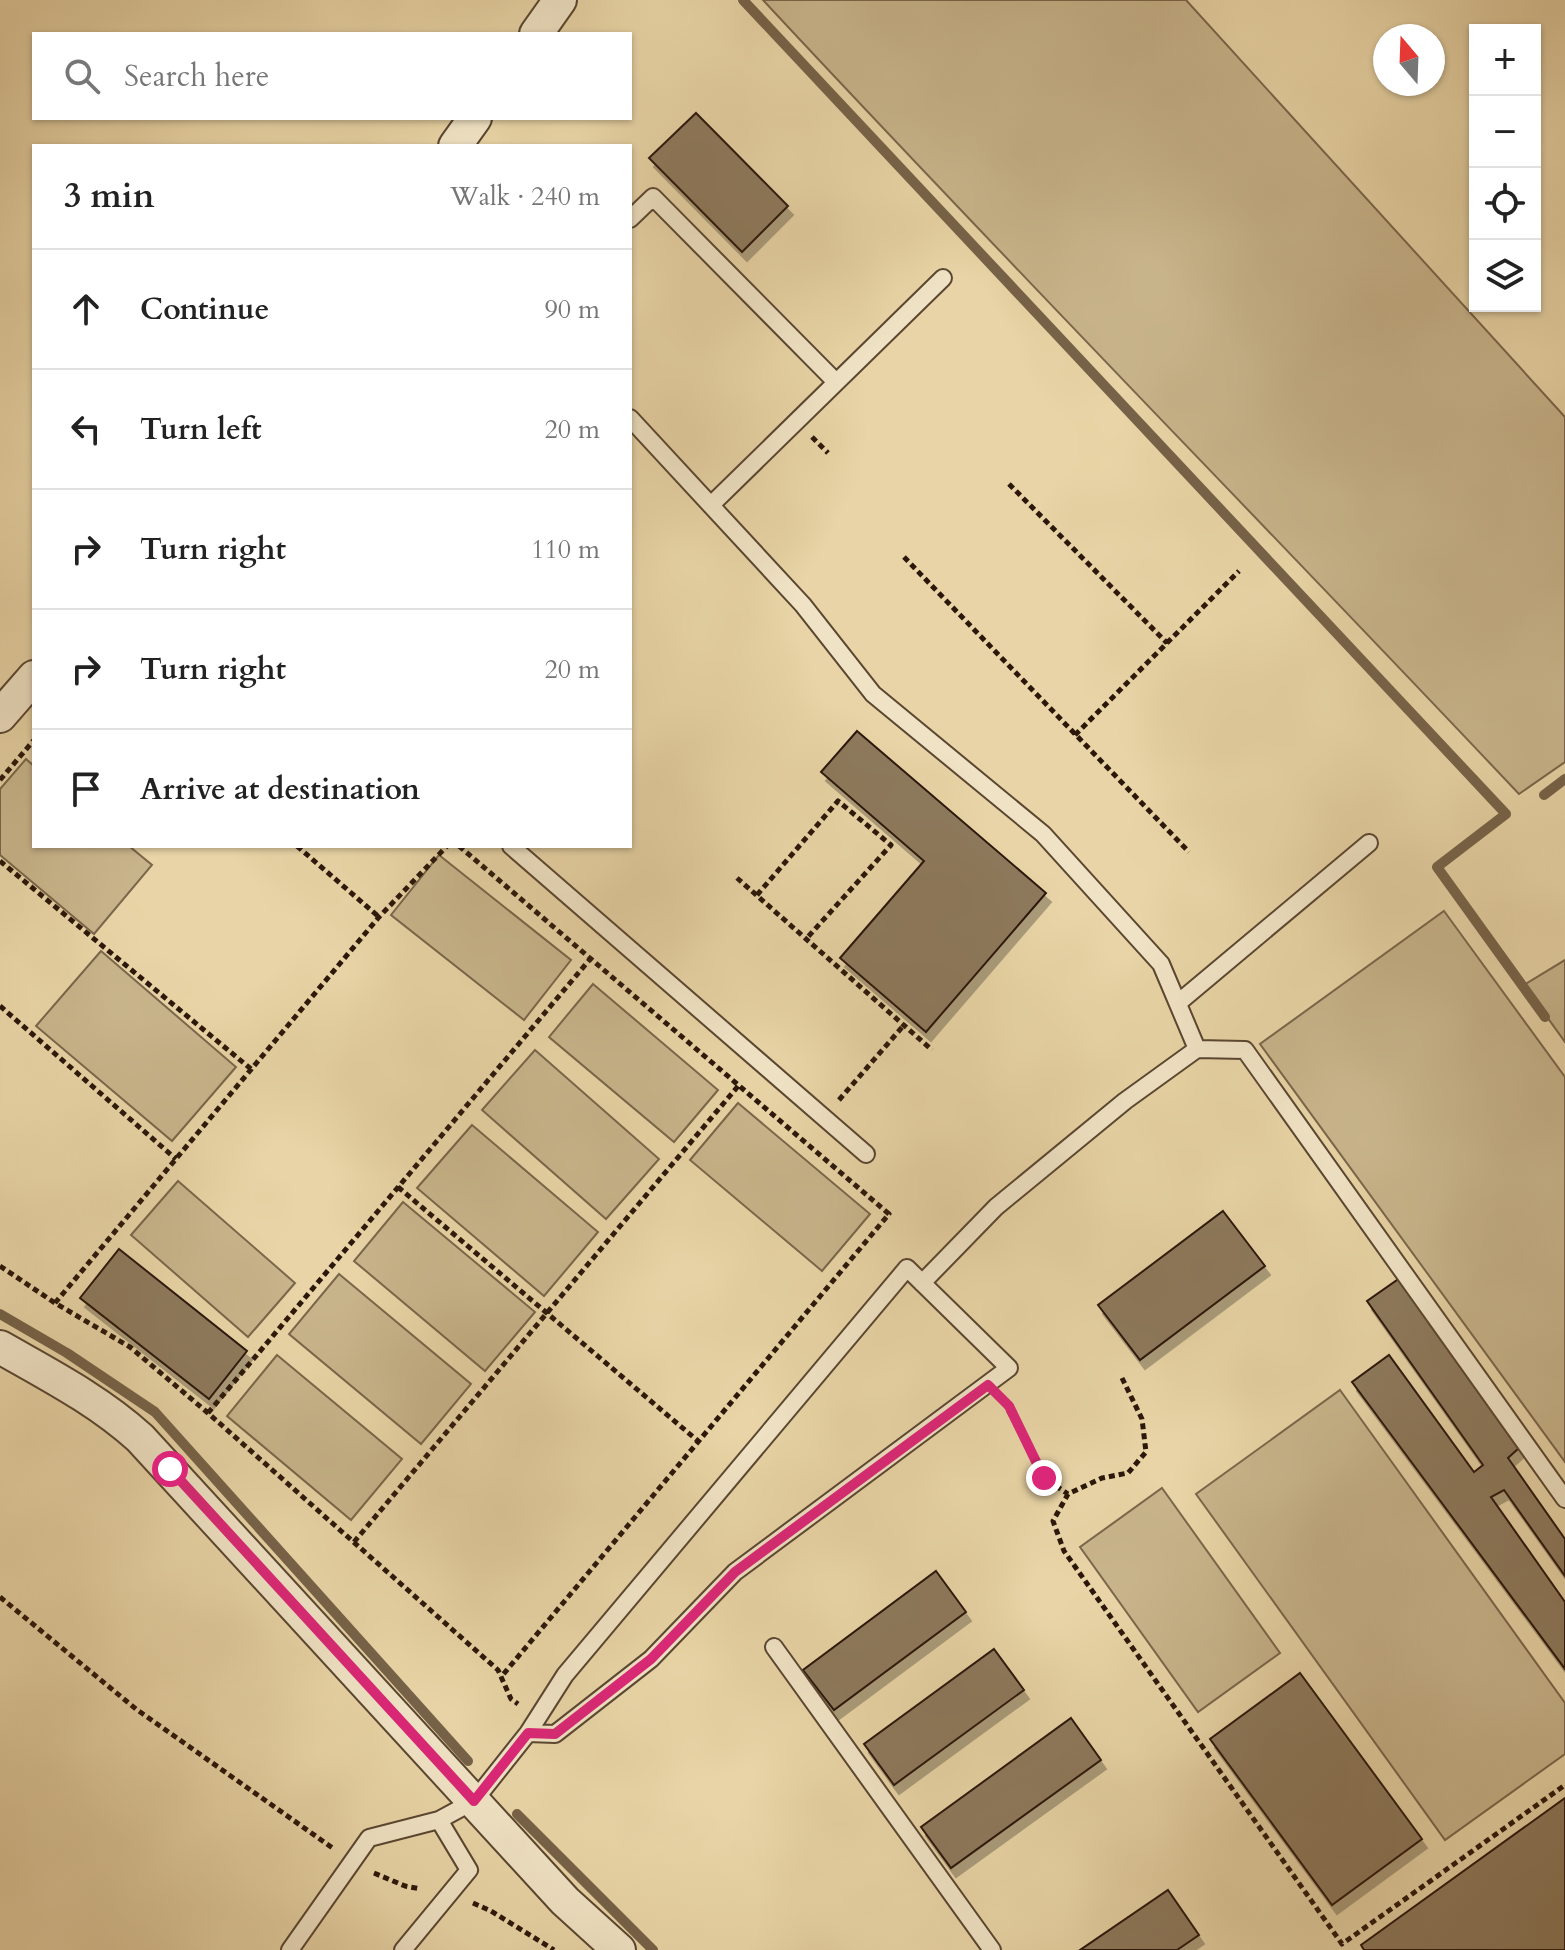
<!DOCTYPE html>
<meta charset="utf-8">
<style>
body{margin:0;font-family:Cardo,serif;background:#f2f2f2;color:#222}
.controls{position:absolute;right:24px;top:24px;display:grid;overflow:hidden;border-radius:0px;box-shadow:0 2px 6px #0004}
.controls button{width:72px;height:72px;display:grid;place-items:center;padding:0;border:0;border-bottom:2px solid #e0e0e0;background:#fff;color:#222;font:40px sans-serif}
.compass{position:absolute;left:1373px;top:24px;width:72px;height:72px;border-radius:50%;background:#fff;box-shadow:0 2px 6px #0004;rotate:341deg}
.stop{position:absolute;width:24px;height:24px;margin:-18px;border:6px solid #db2777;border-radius:50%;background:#fff}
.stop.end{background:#db2777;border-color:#fff;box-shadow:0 2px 8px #0008}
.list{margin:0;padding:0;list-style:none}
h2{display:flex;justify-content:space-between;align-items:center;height:104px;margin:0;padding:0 32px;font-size:34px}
h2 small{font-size:26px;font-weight:400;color:#767676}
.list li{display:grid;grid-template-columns:52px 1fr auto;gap:24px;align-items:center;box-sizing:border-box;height:120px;padding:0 32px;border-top:2px solid #e0e0e0}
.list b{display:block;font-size:30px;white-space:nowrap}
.list em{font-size:26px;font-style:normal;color:#767676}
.icon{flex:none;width:44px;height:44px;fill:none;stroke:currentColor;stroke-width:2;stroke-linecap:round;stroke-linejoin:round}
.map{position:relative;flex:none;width:1565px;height:1950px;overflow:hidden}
.search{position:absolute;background:#fff;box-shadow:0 2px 6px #0004;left:32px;top:32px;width:600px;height:88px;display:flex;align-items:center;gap:20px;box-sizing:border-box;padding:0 28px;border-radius:0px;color:#767676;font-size:30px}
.panel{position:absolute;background:#fff;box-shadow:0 2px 6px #0004;left:32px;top:144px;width:600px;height:704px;border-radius:0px}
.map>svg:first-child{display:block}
.green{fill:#c8b48b;stroke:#7a664a;stroke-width:2}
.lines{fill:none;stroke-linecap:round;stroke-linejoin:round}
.stream{stroke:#766248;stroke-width:10}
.building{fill:#8d795b;stroke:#2b170a;stroke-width:2;filter:url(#shadow)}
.lane-casing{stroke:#5a4631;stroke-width:20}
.street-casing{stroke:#5a4631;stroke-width:36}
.path{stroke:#2b170a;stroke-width:5;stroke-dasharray:6 4;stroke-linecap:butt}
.lane{stroke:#f0e3c5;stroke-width:16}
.street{stroke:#f0e3c5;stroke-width:32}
.route{stroke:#db2777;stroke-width:10}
</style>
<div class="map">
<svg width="1565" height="1950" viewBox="0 0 1565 1950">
<defs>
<filter id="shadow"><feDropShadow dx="5" dy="9" stdDeviation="0" flood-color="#0004"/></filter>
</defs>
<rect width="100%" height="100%" fill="#e8d4a6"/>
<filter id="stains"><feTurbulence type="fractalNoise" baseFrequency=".0025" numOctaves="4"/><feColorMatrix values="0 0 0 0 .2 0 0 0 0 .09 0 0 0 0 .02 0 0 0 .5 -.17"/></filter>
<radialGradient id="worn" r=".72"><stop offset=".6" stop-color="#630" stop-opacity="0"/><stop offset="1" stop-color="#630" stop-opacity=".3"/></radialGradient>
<path class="green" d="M 763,0 L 1186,0 L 1565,417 L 1565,762 L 1519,794 C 1268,528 1012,268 763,0 Z
M 26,759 L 34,766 L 34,846 L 129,846 L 152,865 L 94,934 L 0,855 L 0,789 Z
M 439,855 L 571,960 L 524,1020 L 391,915 Z
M 1444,911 L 1565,1077 L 1565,1462 L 1260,1044 Z
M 101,951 L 236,1067 L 172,1141 L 36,1026 Z
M 1565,960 L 1565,1042 L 1524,985 Z
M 593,984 L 718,1090 L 674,1142 L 549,1037 Z
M 535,1050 L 659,1159 L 606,1219 L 482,1110 Z
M 738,1103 L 870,1214 L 822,1271 L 690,1160 Z
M 472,1125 L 598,1232 L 544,1296 L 417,1188 Z
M 178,1181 L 295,1283 L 248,1337 L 131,1235 Z
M 403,1202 L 535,1312 L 485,1371 L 354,1261 Z
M 339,1274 L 471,1384 L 421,1444 L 289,1334 Z
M 277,1355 L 402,1459 L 351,1520 L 227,1416 Z
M 1340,1390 L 1565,1703 L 1565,1754 L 1445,1840 L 1196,1494 Z
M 1162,1488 L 1280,1653 L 1198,1712 L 1080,1547 Z"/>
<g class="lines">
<path class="stream" d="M 743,0 L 1506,814 L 1437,867 L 1545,1017
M 1544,795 L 1565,779
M 0,1314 L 67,1353 L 155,1412 L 468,1761
M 517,1814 L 653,1950"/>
</g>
<path class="building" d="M 696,113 L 788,206 L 742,252 L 649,158 Z
M 857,731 L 1046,893 L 926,1032 L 840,958 L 924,861 L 821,772 Z
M 1223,1211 L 1265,1266 L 1140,1360 L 1098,1305 Z
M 119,1249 L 247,1351 L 209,1399 L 80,1298 Z
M 1400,1278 L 1520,1447 L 1508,1458 L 1565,1539 L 1565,1576 L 1504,1490 L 1491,1497 L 1565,1602 L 1565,1669 L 1352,1382 L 1389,1355 L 1474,1472 L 1483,1465 L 1367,1301 Z
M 936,1571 L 966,1612 L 834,1710 L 803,1670 Z
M 994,1649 L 1024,1690 L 894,1785 L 864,1744 Z
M 1300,1673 L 1422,1839 L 1332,1905 L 1210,1739 Z
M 1071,1718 L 1101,1760 L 951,1868 L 921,1827 Z
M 1565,1798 L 1565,1950 L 1364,1950 L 1361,1945 Z
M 1168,1890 L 1199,1935 L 1177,1950 L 1080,1950 Z"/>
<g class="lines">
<g class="lane-casing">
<path id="lane" d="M 630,219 L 653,197 L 836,382
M 630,418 L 803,605 L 873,694 L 1043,834 L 1161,964 L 1197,1049
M 711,505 L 943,278
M 511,846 L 866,1154
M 1178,1003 L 1369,843
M 922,1283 L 996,1207 L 1125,1101 L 1197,1049 L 1245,1050 L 1565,1499
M 774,1647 L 992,1950
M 290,1950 L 369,1838 L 439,1820 L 474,1801 L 528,1733 L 565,1675 L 907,1268 L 1009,1368 L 735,1572 L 651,1659 L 555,1734 L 528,1733
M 403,1950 L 469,1870 L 439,1820"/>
</g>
<g class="street-casing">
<path id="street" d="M 536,34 L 560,0
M 455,146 L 475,118
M 0,716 L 34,677
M 0,1347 C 49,1375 98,1400 140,1438 L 565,1901 L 619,1950"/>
</g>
<path class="path" d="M 812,437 L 828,453
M 1009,484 L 1167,643
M 904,557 L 1189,852
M 1075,735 L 1239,571
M 0,780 L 34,740
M 297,846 L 379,917
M 459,846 L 889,1214 L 501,1677
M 0,861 L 251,1069
M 737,878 L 932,1050
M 757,895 L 838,801 L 891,845 L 806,939
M 0,1006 L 176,1159
M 839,1100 L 904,1025
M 398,1187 L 698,1441
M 0,1266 L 55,1303 L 130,1347 L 208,1413 L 498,1670 L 511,1699 L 518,1704
M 55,1303 L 379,917 L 447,846
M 1122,1378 L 1142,1419 L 1146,1452 L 1128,1473 L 1102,1478 L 1068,1494 L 1053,1521 L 1064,1551 L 1342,1944 L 1565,1785
M 1004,1402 L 1044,1478 L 1068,1494
M 208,1413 L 591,958
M 354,1542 L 739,1085
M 0,1597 L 136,1709 L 334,1849
M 374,1873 L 405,1886 L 421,1889
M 473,1903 L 491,1911 L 554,1950"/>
<use href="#lane" class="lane"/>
<use href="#street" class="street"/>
</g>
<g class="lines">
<path class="route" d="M 170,1469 L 474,1801 L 528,1733 L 555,1734 L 651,1659 L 735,1572 L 988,1385 L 1009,1406 L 1044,1478"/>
</g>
<rect width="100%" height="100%" filter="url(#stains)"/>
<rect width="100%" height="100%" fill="url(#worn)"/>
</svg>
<div class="controls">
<button>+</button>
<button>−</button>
<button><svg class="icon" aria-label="locate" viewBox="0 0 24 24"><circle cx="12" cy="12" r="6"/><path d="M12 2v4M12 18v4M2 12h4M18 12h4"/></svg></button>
<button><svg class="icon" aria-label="layers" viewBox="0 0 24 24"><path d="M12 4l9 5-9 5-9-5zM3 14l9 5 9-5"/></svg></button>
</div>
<svg class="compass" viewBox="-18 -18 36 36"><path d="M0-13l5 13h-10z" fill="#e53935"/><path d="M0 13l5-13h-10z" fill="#767676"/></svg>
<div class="stop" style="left:170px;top:1469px"></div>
<div class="stop end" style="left:1044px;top:1478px"></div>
<div class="search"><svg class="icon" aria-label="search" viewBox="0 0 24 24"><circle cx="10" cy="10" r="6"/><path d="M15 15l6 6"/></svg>Search here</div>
<section class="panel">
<h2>3 min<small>Walk · 240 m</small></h2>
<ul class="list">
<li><svg class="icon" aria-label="ahead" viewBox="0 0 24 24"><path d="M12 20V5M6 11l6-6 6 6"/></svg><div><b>Continue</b></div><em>90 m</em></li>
<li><svg class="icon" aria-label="left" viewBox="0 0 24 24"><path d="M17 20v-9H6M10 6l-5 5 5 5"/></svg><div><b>Turn left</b></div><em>20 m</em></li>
<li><svg class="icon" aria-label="right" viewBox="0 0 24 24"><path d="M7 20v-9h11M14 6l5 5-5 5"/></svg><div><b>Turn right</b></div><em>110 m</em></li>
<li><svg class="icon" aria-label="right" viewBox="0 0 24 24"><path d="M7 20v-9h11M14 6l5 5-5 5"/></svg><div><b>Turn right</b></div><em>20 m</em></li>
<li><svg class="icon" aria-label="arrive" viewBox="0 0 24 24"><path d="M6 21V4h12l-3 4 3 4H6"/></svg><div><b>Arrive at destination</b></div></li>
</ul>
</section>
</div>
